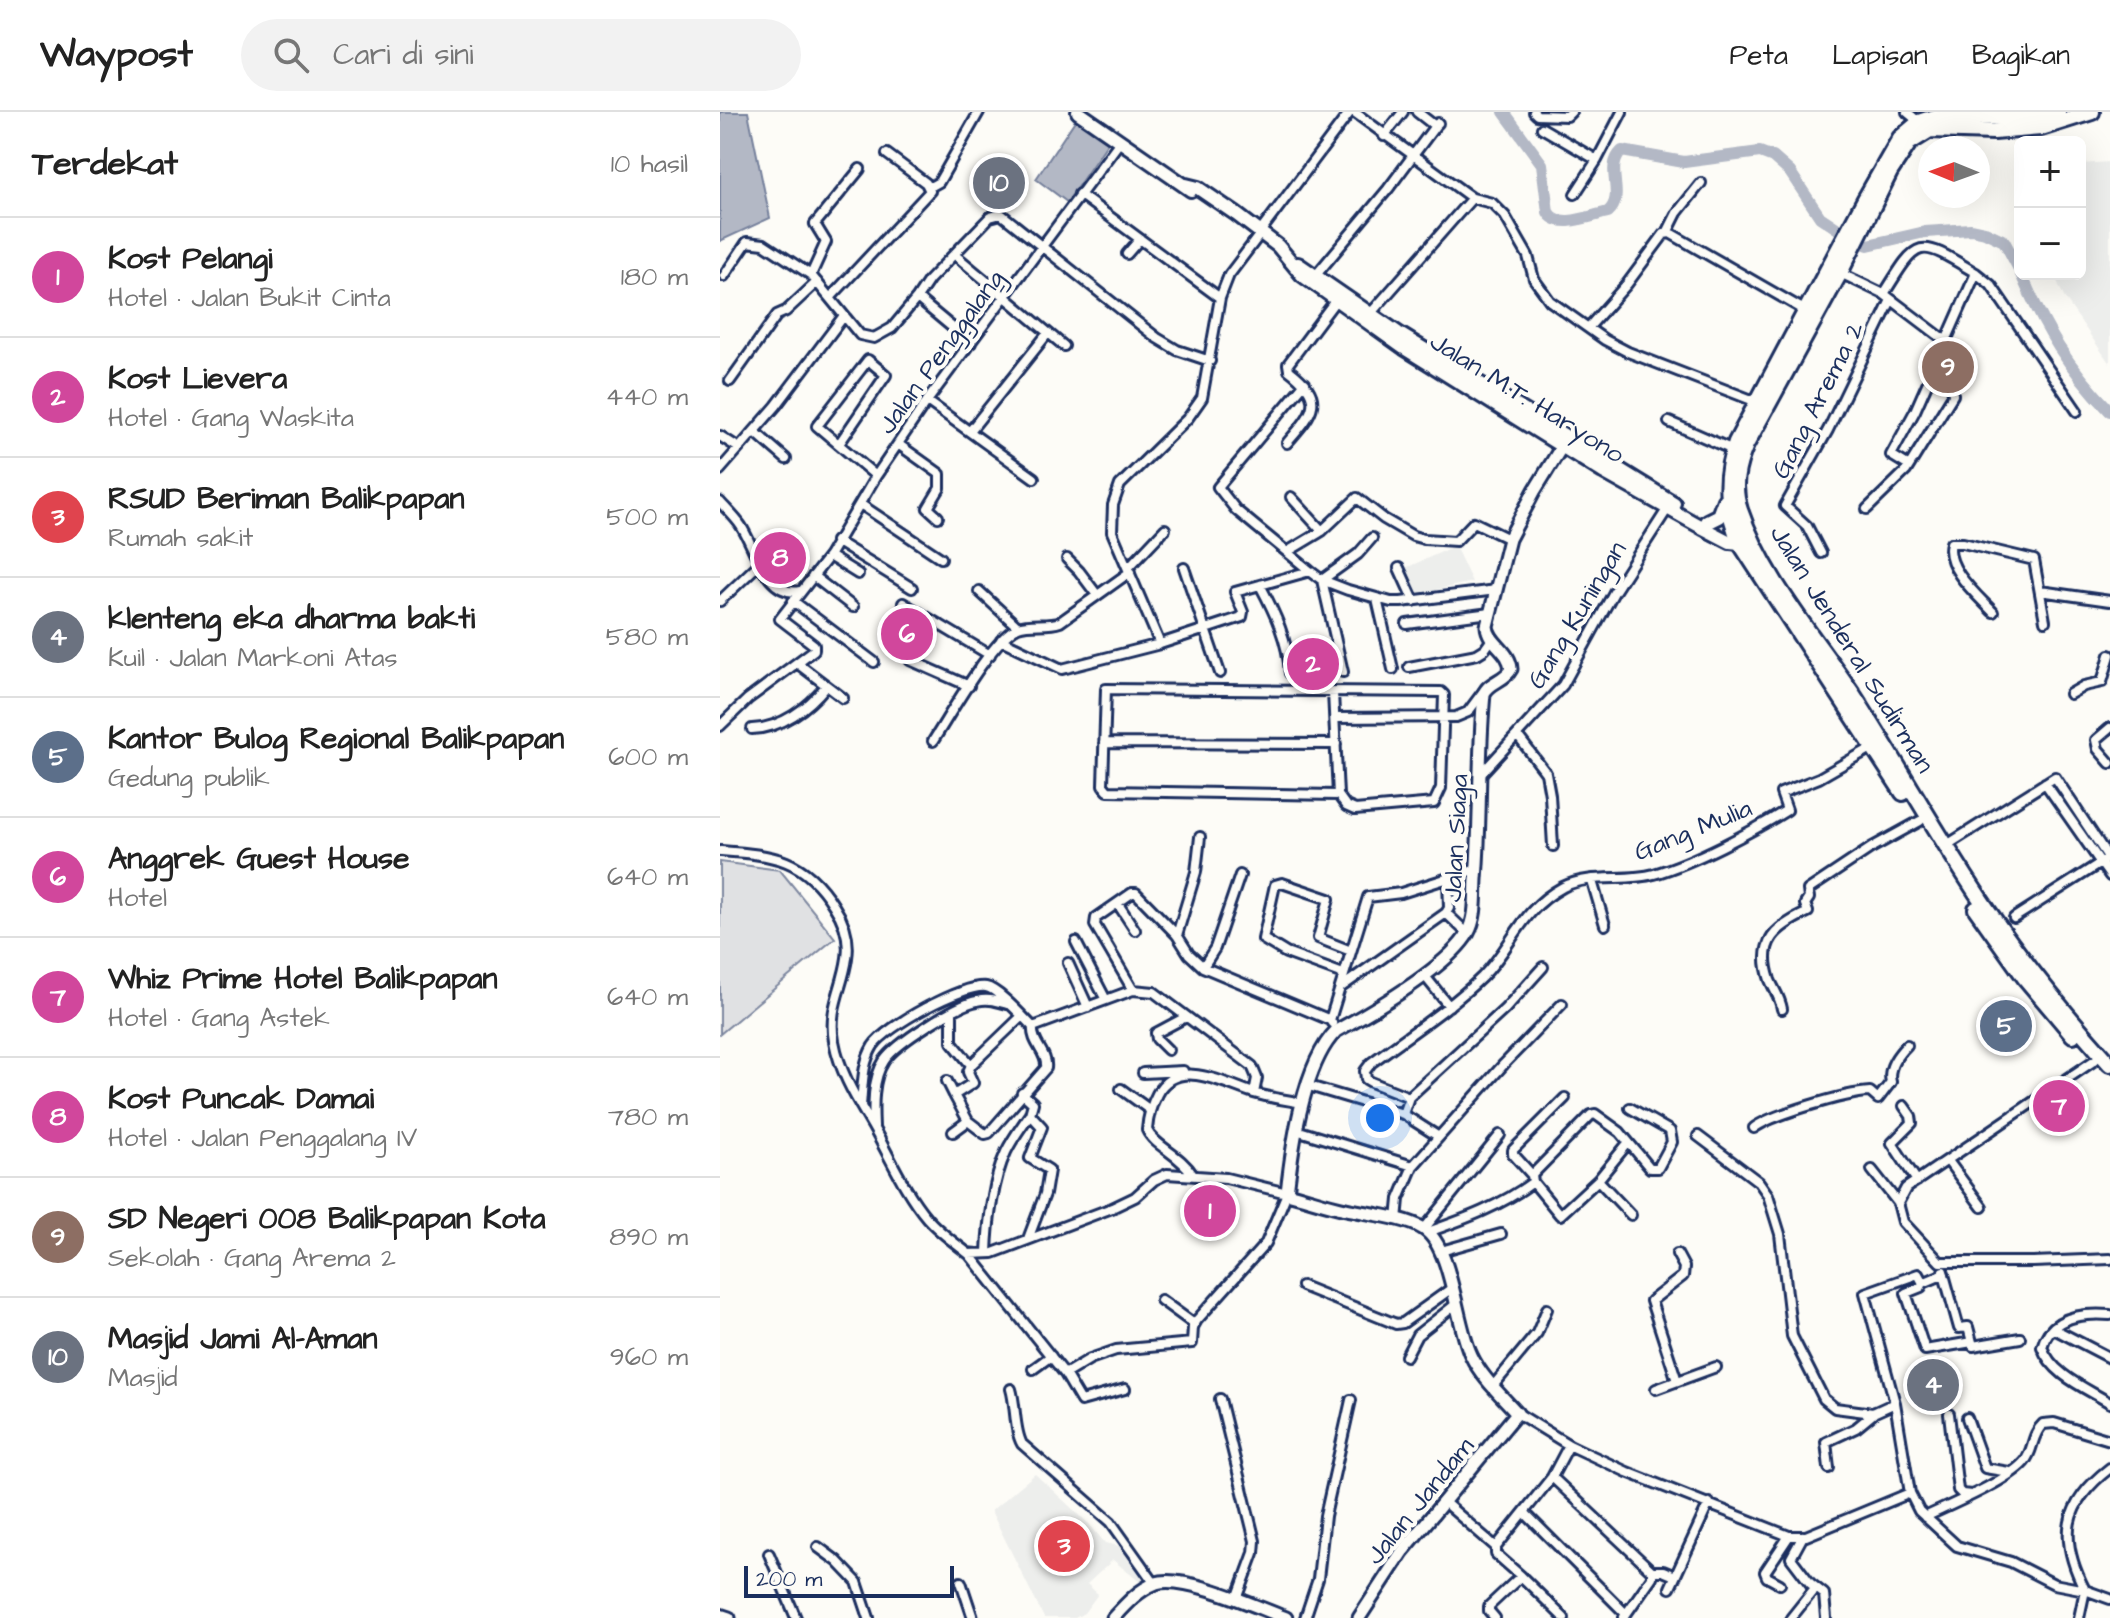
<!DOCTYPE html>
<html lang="id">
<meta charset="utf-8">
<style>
body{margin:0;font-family:"Architects Daughter",sans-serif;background:#f2f2f2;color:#222}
.controls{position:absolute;right:24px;top:24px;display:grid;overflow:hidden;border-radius:12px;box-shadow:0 8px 32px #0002}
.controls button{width:72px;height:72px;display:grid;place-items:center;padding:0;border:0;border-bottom:2px solid #e0e0e0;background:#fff;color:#222;font:40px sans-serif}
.compass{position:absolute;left:1198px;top:24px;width:72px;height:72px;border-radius:50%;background:#fff;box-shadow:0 8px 32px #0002;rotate:271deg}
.scale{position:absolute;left:24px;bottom:20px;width:210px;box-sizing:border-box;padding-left:8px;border:4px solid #1b2f5e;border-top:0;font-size:22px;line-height:28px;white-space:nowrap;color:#1b2f5e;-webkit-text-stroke:6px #fdfcf7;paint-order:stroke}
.you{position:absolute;left:660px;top:1006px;width:28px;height:28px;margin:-20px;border:6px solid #fff;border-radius:50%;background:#1a73e8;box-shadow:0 0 0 12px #1a73e833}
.badge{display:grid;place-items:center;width:52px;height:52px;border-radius:50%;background:#1f6fb2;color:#fff;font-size:26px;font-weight:700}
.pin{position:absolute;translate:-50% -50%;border:4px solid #fff;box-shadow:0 2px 8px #0006}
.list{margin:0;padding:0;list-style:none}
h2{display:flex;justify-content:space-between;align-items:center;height:104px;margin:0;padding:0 32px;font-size:34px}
h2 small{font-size:26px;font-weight:400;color:#767676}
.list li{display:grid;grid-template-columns:52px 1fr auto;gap:24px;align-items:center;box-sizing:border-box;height:120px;padding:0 32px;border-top:2px solid #e0e0e0}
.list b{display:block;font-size:30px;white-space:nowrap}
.list p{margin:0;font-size:26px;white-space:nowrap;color:#767676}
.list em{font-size:26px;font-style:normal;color:#767676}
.icon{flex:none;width:44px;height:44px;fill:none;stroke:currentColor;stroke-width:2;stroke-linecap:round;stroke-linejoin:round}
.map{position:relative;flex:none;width:1390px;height:1506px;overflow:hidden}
header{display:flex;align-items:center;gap:48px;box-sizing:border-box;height:112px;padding:0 40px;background:#fff;border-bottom:2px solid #e0e0e0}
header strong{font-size:38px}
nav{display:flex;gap:44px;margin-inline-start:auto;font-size:28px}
.search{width:560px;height:72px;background:#f2f2f2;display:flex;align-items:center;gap:20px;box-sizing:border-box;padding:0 28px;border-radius:44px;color:#767676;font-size:30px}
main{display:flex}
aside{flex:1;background:#fff}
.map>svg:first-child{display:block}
.built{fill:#edeeec}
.green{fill:#e0e1e3;stroke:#7e88a0;stroke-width:2}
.water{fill:#b3b8c5;stroke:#76819c;stroke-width:2}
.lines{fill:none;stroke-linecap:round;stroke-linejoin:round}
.stream{stroke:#76819c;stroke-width:2}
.river{stroke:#b3b8c5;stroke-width:12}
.street-casing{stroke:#1b2f5e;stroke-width:14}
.secondary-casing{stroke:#1b2f5e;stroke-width:17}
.primary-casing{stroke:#1b2f5e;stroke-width:18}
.highway-casing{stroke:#1b2f5e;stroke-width:20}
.street{stroke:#fdfcf7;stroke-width:8}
.secondary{stroke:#fdfcf7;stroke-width:11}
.primary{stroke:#fdfcf7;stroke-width:12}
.highway{stroke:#fdfcf7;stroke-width:14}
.labels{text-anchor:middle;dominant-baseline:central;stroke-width:8;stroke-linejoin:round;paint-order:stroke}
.street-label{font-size:26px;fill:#1b2f5e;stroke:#fdfcf7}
</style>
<header>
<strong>Waypost</strong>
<div class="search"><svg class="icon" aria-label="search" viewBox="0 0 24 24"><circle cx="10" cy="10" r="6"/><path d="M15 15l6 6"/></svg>Cari di sini</div>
<nav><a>Peta</a><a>Lapisan</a><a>Bagikan</a></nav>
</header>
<main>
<aside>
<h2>Terdekat<small>10 hasil</small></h2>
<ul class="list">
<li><span class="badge" style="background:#d1479c">1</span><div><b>Kost Pelangi</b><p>Hotel · Jalan Bukit Cinta</p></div><em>180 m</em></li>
<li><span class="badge" style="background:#d1479c">2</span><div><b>Kost Lievera</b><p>Hotel · Gang Waskita</p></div><em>440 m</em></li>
<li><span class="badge" style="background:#e0444e">3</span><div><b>RSUD Beriman Balikpapan</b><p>Rumah sakit</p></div><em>500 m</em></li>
<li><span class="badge" style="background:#6b7280">4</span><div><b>klenteng eka dharma bakti</b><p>Kuil · Jalan Markoni Atas</p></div><em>580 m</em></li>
<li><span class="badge" style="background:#5c6f8a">5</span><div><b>Kantor Bulog Regional Balikpapan</b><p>Gedung publik</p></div><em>600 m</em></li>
<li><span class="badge" style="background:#d1479c">6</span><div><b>Anggrek Guest House</b><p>Hotel</p></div><em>640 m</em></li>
<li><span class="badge" style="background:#d1479c">7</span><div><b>Whiz Prime Hotel Balikpapan</b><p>Hotel · Gang Astek</p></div><em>640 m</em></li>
<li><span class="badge" style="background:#d1479c">8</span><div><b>Kost Puncak Damai</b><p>Hotel · Jalan Penggalang IV</p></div><em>780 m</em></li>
<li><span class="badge" style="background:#8d6e63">9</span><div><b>SD Negeri 008 Balikpapan Kota</b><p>Sekolah · Gang Arema 2</p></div><em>890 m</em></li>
<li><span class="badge" style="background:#6b7280">10</span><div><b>Masjid Jami Al-Aman</b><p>Masjid</p></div><em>960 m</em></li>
</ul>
</aside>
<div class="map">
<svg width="1390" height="1506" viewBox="0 0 1390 1506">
<rect width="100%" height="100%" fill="#fdfcf7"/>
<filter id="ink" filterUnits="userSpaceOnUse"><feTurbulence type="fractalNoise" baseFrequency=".0125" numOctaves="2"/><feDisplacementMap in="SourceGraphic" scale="16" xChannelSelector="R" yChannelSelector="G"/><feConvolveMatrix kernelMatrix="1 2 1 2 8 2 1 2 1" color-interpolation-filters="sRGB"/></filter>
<g filter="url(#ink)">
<path class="built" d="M 1390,50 L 1390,252 L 1344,185 L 1334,162 L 1360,162 L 1360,52 Z
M 735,434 L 752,470 L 697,482 L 681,458 Z
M 315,1362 L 369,1412 L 385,1431 L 404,1435 L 428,1465 L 420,1470 L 393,1448 L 367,1472 L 378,1482 L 364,1501 L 355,1506 L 324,1506 L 271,1399 Z"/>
<path class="green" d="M 0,750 L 60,758 L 115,826 L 0,922 Z"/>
<path class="water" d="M 0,0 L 28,0 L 50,106 L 0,129 Z
M 356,7 L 389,29 L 347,90 L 316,67 Z"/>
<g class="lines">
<path class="stream" d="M 251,1135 L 264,1137
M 824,1313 L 889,1347"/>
<path class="river" d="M 784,0 L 822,52 L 828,100 C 838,118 870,104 888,100 C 907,83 883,57 902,39 L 964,50 L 1040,40 L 1053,45 L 1070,60 L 1100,105 L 1133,127 L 1148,133 L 1205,120 L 1251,117 L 1265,120 L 1284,129 L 1300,159
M 1301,162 C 1326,219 1347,254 1390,299"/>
<g class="street-casing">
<path id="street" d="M 634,0 L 752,86
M 697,0 L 715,14 L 718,11
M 814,0 L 817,3 L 847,4 L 851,0
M 1187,0 L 1199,10
M 822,16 L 877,48
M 664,24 L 683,0
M 140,57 L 95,112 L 106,130 L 91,163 L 140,223 L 154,226 L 172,216 L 197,186 L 209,168 L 270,105 L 281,102 L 437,226 L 457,238 L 490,249
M 210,75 L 219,70 L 259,0
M 359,82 L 500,186
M 855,82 L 877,48 L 902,0
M 752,86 L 772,91 L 785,104 L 808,144 L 814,167 L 830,189 L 885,228 L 908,240 L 1037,290
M 540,120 L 630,0
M 947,121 L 957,101 L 981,71
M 407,142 L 420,127
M 235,143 L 344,234
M 1120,161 L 1164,182 L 1226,229
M 596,163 L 668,77 L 715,14
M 4,164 L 27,130 L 44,132 L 91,163
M 1164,182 C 1199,125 1198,126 1256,161
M 110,186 L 210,79 L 206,71 L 167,42
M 197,186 L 251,231
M 651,201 L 752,86
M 869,215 L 907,172 L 944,122 L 950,121 L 1086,199
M 10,269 L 57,203 L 66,199 L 97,170
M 585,271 L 498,375 L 516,398 L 590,459 L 602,468 L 628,478 L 671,490 L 681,490 L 776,478
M 207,289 L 314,366
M 949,310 L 1013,338
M 34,319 L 66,347
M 250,319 L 328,221
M 0,324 L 19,336
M 567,331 C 593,301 607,287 569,258 L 568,252 L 615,189
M 119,332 L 166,263 L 148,248 L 97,314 L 156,364
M 178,332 L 220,362 L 220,376 L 208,396 L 218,405
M 1189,354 L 1171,343 L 1195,299 L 1256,161 L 1271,173 L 1357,299
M 0,358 L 56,294 L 123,205
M 571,385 L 602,419
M 0,390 C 7,398 15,405 21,414 C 35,435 46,486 80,479
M 140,392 L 221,446
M 1147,397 L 1186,359 L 1233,283 L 1232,270 L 1214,258
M 116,429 L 192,476
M 567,440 L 602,419 L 637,386 L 664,407 L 693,424 L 704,427 L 736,429 L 754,410 L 789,427
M 1101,441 L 1087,414 L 1065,394 L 1108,318 L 1171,188
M 109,444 L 138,462
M 347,447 L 359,459 L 377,483
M 408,456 L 445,417
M 464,456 L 500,561
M 679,456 L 694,489
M 93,464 L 133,495
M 540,473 C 555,501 568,529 570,561
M 259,479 L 298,515
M 1320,479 L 1390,489
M 657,487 L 673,557
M 0,489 L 40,451
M 73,489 L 154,550
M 183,491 L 270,543
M 1273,500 C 1257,483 1224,455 1231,431 L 1243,431 L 1314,448 L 1325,509
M 687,512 L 770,501
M 281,528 L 342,557 L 440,532 L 392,420 L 393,393 L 400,373 L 468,306 L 482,286 L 500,186 L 509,163 L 537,126
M 440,532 L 522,505 L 523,500 L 515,480 L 590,459
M 190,548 L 249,574
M 77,551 L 123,586
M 689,555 L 757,542 L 765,537 L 772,527
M 623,560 L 602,468 L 638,442 L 652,426
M 613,580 L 618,683 L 626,694 L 635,698 L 714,691 L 721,676 L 724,583 L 721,580 L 386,577 L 383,673 L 388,679 L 618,683
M 1350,582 L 1364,574 L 1382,570 L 1390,543
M 615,606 L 736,605 L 748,600 L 763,580
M 0,614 L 28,587 L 94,538 L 94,533 L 60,507 L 109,444 L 156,364 L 207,289 L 401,28
M 1390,616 L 1376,628 L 1378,637 L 1390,651
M 32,617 C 62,616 88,596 106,574
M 797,623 L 826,661 L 830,683 L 833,734
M 213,629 C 230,603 272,527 298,515 C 311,510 327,515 340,510 L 410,460
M 384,631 L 616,632
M 762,661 L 843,573 L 894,480 L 948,396
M 1325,671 L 1390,764
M 1227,733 L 1335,665 L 1390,748
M 0,739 C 53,743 84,745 114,794 C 124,809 130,827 127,846 C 123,876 108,896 114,929 C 120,962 138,989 154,1017 C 171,1047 185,1080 207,1106 C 219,1120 235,1131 249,1142 L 273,1141 L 392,1096 L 415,1085 L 434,1068 L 447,1062 L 506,1066 L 567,1081 L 546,1131 L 477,1208 L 473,1215 L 472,1231 L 396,1238 L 370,1247 L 345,1262
M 872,769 L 885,813
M 398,792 L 415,818
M 726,801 L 747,821
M 1294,806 L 1385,748
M 457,823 L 476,760 L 480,725
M 356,830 L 386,888
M 348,851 L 368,895
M 483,855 L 495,836 L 520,763
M 623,862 L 566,841 L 543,827 L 555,773 L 562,771 L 609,787 L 598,826 L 631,839
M 704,863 L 729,894
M 620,876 L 726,801 L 729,796 L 728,765
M 1062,897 C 1060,885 1054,878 1050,868 C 1037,829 1056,815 1088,800 L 1085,792 L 1089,786 L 1088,778 L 1151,736 L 1200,709
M 232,900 L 232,930 L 251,953 L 302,904
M 612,911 L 610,908 L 648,785 L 681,781 L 757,757
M 448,938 L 437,927 L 436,921 L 466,905
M 1375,948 L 1186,1076 L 1178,1091 L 1183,1110 L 1220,1150 L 1313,1150 L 1390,1147
M 251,953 L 248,960 L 253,971 L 234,983 L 248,1009 L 265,1022 L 269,1021 L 326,956 C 328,941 311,931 313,915 L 413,878
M 423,961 L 463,959
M 227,969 L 234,983
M 589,974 L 683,1002 L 719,1025
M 401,977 L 430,998
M 302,981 L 313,991 L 310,1002 L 322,1015 L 310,1046 L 329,1058 L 325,1082 L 308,1127
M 534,981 L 537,966 L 532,954 L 434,880 L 413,878 L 375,813 L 376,806 L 412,781 L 416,781 L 457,823 L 469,842 L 483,855 L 610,908
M 689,985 L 651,970 L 646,967 L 645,959 L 651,951 C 688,923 728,898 762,865 C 794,833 799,799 843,775 C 870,761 906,770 934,762 C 975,750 1030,721 1067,698 L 1061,681 L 1099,666 L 1153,635
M 141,994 C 143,973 142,952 153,934 C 166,914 243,872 266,875 C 278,877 303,905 313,915
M 1184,994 L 1191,1004 L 1192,1011 L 1172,1031 L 1197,1069
M 683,1002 L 689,985 L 785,897 L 823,855
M 154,1015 C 153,995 152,967 164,949 C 176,931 236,893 257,889 C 268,886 276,889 287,892
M 1034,1016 C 1051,1003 1126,981 1150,980 L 1158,987 L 1171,970 C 1167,956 1178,942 1187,933
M 576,1018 L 693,1054
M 233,1020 L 248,1009
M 978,1024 L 1039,1070 L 1048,1083 L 1060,1122 L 1072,1224 L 1104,1287 L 1115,1296 L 1153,1301 L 1175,1291
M 1228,1049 L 1262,1095
M 1152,1058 L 1178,1091
M 473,1063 C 460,1042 434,1034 427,1018 C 428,1005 431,993 437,982 C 457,944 505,972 534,981 C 550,986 567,988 583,991
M 812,1063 L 793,1042 L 793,1038 L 845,986
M 878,1068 L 911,1103
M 813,1070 L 840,1103 L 878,1068 L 908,1031
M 677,1108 L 679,1087 L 693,1054 L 784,952 L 842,892
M 704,1117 L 780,1023
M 708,1120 C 745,1107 781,1094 813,1070 L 812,1063 L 871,1003 L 875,1002 L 900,1020 L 930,1056 L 938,1056 L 952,1030 L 950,1019 L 910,996
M 721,1139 L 781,1122
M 267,1141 C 268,1110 273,1068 286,1040 C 292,1027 302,1014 310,1002
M 249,1142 L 345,1262 L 361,1289 L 405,1277
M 957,1142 L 964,1155 L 963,1164 L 931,1189 L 957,1269
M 1223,1159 L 1239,1216 L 1248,1215 L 1253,1234 L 1300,1226
M 1224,1162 L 1203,1171 L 1198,1162 L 1145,1181 L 1175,1291 L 1190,1381 L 1199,1399 L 1237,1434 L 1291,1450 L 1334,1472 L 1365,1478 L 1390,1487
M 1203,1171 L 1201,1175 L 1186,1181 L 1205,1238 L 1252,1230
M 582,1174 L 676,1212 L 683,1211 L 732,1176
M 441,1188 L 474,1212
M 1390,1203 C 1364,1201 1330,1204 1322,1235 C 1332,1263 1366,1276 1390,1291
M 1334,1217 L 1390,1246
M 686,1244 L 697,1223 L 735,1193
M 313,1257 L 331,1244
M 773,1274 L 817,1221 L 827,1197
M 291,1277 C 296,1293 294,1318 302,1332 L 391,1410 L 435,1472
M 936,1277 L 996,1255
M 500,1287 L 535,1429 L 534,1441 L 517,1487
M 797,1301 L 849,1333 L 907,1360 L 1069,1424 L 1086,1424 L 1190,1381
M 1229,1302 L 1238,1378 L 1242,1382 L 1251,1383
M 1247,1306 L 1265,1356 L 1289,1360
M 1109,1356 L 1106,1330 L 1136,1316 L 1153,1302
M 832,1365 L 932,1459
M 724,1390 L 776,1435 L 776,1442 L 801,1464 L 769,1494 L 769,1499 L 775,1506
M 805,1401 L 906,1502
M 1205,1405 C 1230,1393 1286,1370 1304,1350 C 1314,1339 1311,1323 1323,1312 L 1334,1311 L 1390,1328
M 1083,1424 L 1071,1446 L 1090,1471 L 1104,1482 L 1106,1506
M 98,1435 L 117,1449 L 137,1470 L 149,1506
M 776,1435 L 832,1365 L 849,1333
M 49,1442 L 76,1506
M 932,1459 L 943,1459 L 955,1464
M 801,1464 L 844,1506
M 241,1470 L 253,1506
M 1060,1472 L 1047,1465 L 1045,1460 L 1069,1424
M 950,1476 L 989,1391
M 1365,1478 C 1338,1426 1343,1392 1390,1356
M 904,1505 L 932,1465 L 932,1459
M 585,1506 L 598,1467 L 605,1404 L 631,1288
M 1071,1506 L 1095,1476
M 1359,1506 L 1365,1478"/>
</g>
<g class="secondary-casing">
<path id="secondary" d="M 0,1503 L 9,1506
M 393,1506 C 405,1493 418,1478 436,1471 C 464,1462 537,1495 566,1506
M 639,1506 L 682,1440 L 797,1301 C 781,1283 761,1265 751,1243 C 736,1212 732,1135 704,1117 C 685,1105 649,1102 626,1097 C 606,1093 587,1086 567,1081 C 572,1035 583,952 616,919 C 652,899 728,855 748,821 C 757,805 755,784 756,767 C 761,705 758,643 764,582 C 768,570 785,569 791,557 C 790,538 768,531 767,514 L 789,427 L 815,378 L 842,334"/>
</g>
<g class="primary-casing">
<path id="primary" d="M 358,0 L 471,78
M 466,73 L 478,76 L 516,102 L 558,134 L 582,163 L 684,236 L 883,360 L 983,416 L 1010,430 L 1020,431 L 1027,427
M 578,152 L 678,221 L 954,391"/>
</g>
<g class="highway-casing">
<path id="highway" d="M 1372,0 L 1321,16 L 1274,20 L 1210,18 L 1189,31 L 1170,60 L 1120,161 L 1026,333 C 1017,354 1012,375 1020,398 C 1043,466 1094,524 1134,584 C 1180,655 1221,730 1269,800 C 1305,853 1347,904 1390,952
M 987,410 L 999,404 L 1005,388
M 1183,681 L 1020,431 C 1005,396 1003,365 1016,330 L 1145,87 L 1180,26 L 1199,10 L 1214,5 L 1304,6 L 1338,0
M 1256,797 L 1305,866 L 1353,923"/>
</g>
<use href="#street" class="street"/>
<use href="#secondary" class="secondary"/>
<use href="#primary" class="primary"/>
<use href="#highway" class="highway"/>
</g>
</g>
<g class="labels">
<g class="street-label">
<text transform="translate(221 240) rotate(-54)">Jalan Penggalang</text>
<text transform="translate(807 286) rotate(32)">Jalan M.T. Haryono</text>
<text transform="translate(1098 288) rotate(-63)">Gang Arema 2</text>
<text transform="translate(857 503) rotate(-59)">Gang Kuningan</text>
<text transform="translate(1132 537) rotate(58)">Jalan Jenderal Sudirman</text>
<text transform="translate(973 718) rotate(-22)">Gang Mulia</text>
<text transform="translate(736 726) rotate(-87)">Jalan Siaga</text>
<text transform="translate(700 1389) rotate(-51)">Jalan Jandam</text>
</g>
</g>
</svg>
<div class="controls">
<button>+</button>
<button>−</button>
</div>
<svg class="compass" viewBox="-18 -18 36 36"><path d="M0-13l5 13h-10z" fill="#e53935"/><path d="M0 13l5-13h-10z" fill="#767676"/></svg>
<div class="scale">200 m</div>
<div class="you"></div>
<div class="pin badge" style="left:490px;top:1099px;background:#d1479c">1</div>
<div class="pin badge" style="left:593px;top:552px;background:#d1479c">2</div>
<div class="pin badge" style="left:344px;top:1434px;background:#e0444e">3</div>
<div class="pin badge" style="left:1213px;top:1273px;background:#6b7280">4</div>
<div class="pin badge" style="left:1286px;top:914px;background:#5c6f8a">5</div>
<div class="pin badge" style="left:187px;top:522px;background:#d1479c">6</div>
<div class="pin badge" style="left:1339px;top:994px;background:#d1479c">7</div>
<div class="pin badge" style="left:60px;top:446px;background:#d1479c">8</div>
<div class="pin badge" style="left:1228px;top:255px;background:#8d6e63">9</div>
<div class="pin badge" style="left:279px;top:71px;background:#6b7280">10</div>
</div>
</main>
